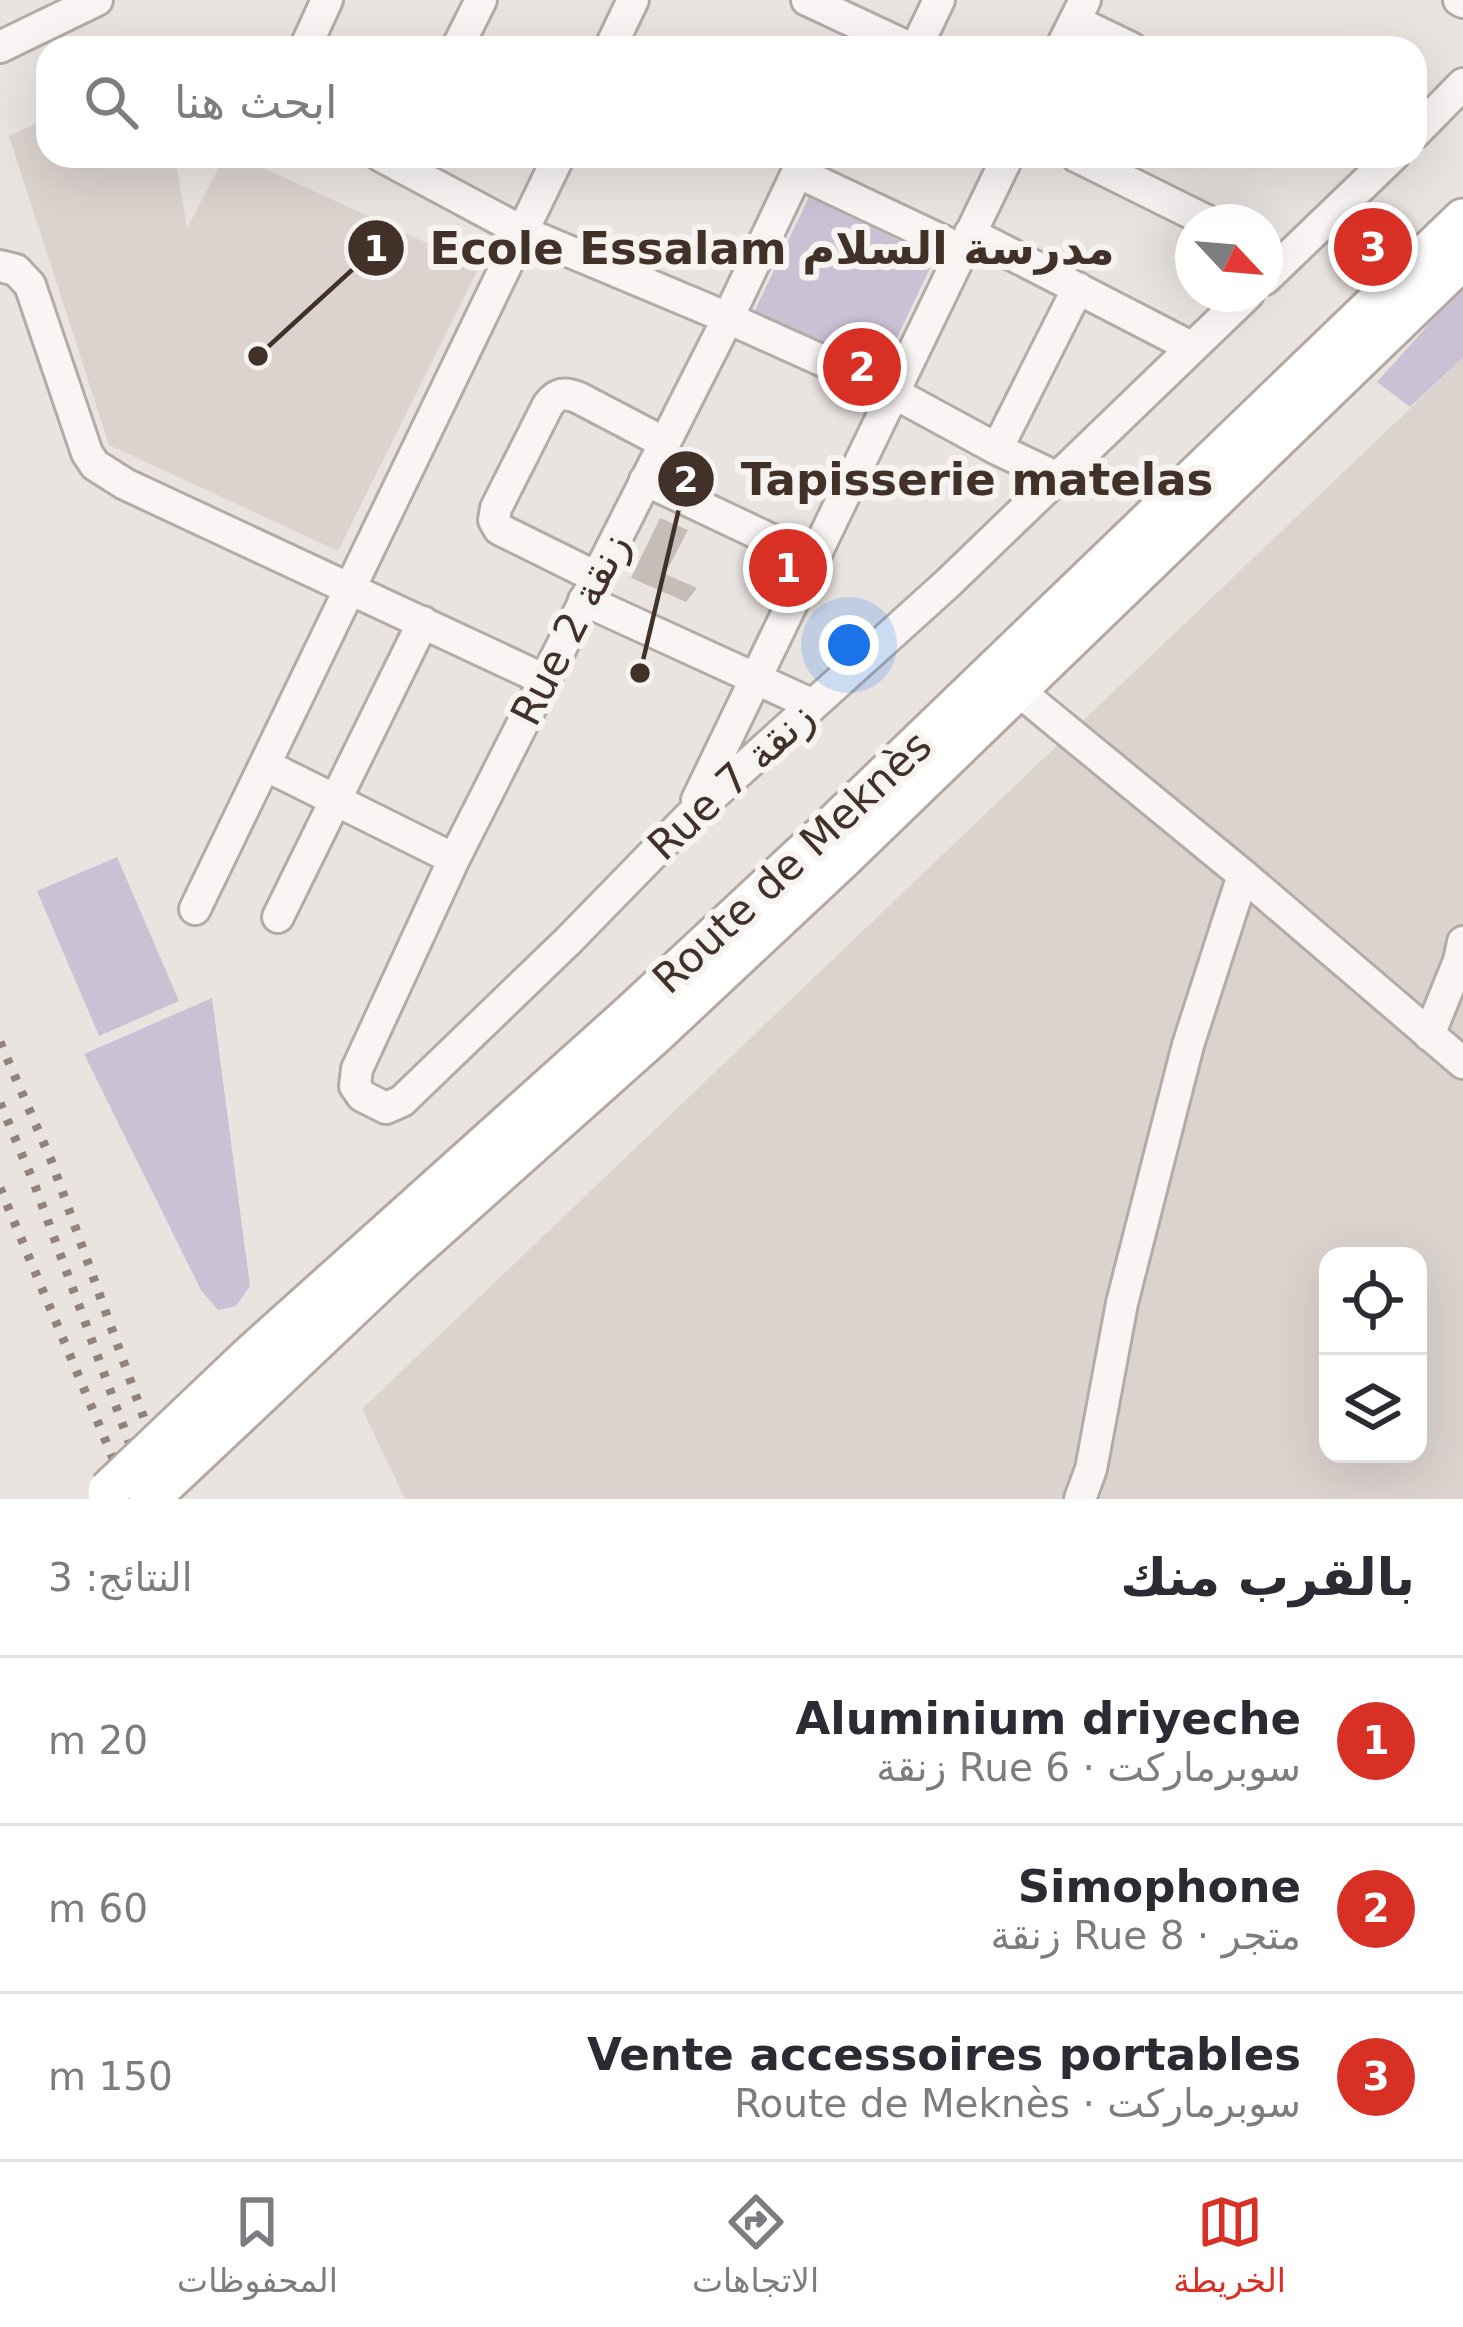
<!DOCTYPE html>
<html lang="ar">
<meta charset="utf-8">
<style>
body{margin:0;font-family:"DejaVu Sans",Cairo,sans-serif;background:#f2f2f3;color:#2b2b33;direction:rtl}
.controls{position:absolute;right:36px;bottom:36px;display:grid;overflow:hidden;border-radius:24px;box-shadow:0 12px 48px #0002}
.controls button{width:108px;height:108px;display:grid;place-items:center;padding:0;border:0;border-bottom:3px solid #e1e1e2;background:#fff;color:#2b2b33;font:60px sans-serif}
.compass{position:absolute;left:1175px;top:204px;width:108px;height:108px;border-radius:50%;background:#fff;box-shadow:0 12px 48px #0002;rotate:116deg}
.you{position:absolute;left:849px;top:645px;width:42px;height:42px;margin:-30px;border:9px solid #fff;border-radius:50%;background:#1a73e8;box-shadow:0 0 0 18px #1a73e833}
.badge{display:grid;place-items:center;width:78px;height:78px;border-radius:50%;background:#d93025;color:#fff;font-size:39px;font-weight:700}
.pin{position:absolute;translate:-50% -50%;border:6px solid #fff;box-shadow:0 3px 12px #0006}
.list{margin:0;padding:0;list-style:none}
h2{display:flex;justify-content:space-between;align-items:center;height:156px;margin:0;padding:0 48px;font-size:51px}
h2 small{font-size:39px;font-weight:400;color:#7c7c81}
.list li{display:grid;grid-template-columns:78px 1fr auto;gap:36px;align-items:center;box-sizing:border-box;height:168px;padding:0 48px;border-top:3px solid #e1e1e2}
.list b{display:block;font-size:45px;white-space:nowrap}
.list p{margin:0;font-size:39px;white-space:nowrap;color:#7c7c81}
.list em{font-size:39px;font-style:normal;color:#7c7c81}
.icon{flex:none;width:66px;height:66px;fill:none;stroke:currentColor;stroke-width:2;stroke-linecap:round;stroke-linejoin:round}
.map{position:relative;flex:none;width:1463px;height:1499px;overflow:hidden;direction:ltr}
.search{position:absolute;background:#fff;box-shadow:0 12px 48px #0002;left:36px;right:36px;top:36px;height:132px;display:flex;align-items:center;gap:30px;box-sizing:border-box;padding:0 42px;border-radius:36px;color:#7c7c81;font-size:45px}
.sheet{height:660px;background:#fff}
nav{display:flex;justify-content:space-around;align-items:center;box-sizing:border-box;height:168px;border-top:3px solid #e1e1e2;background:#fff;font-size:33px;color:#7c7c81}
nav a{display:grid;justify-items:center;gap:6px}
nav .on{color:#d93025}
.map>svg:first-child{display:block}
.built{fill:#dcd3cf;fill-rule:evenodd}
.green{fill:#cac2d4}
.building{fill:#c7bdb8}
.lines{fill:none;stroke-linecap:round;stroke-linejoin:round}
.minor-casing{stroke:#b4aba6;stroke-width:36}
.major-casing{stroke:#b6a7a1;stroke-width:45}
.minor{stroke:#f8f5f4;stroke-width:30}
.major{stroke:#fff;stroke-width:39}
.rail{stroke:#93827b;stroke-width:9;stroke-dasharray:6 12;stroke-linecap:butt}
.major-bridge-casing{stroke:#b6a7a1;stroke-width:45;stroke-linecap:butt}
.major-bridge{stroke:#fff;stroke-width:39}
.labels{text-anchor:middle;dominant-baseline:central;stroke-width:12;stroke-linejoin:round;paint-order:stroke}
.street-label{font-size:42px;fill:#423129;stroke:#f7f3f1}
.leader{fill:none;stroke:#423129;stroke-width:4.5}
.callout-dot{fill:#423129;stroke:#f7f3f1;stroke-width:4.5}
.mark-label{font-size:36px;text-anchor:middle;font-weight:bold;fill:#fff}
.callout-label{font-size:45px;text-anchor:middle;font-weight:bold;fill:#423129;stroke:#f7f3f1;stroke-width:12;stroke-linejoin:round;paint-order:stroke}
</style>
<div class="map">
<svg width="1463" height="1499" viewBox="0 0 1463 1499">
<rect width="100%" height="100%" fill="#eae4e1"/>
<path class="built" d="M 48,118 L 48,156 L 175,156 L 187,228 L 225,156 L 237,156 L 479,267 L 338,551 L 109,445 L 9,136 Z
M 1463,358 L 1463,1499 L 405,1499 L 362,1409 ZM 1328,1256 L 1418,1256 L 1418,1454 L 1328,1454 Z"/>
<path class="green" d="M 809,197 L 935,258 L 880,373 L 754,312 Z
M 1463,286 L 1463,358 L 1410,407 L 1377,382 Z
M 117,857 L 179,1001 L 99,1036 L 37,891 Z
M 212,998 L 250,1286 L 236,1306 L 218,1310 L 201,1290 L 84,1054 Z"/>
<path class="building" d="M 660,518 L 688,530 L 665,574 L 697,588 L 686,602 L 631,578 Z"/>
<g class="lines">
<g class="minor-casing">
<path id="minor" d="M 807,0 L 910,48
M 1459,0 L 1463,2
M 1075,21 L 1131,48
M 0,47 L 97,0
M 305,48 L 327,0
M 457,48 L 481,0
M 610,48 L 633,0
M 916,48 L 939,0
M 1061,48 L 1085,0
M 1415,133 L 1463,84
M 381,156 L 523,232 L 728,318 L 892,392 L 997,449 L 1056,477
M 805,156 L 728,318 L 454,859 L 357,1069 L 355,1086 L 362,1096 L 386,1108 L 402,1101 L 568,941 L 689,817 L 947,584 L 1248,294
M 1076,156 L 1209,222
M 797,172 L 962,250
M 970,233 L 1191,347
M 0,266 L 16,270 L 30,285 L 87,453 L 95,465 L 125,484 L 545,680
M 1265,279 L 1393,156
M 997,449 L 1078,288
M 645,480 L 812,559
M 596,577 L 499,529 L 494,520 L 496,508 L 548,405 C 557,393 565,392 579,398 L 663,442
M 584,600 L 813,705
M 1003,678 L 1243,875 L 1463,1063
M 265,765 L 454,859
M 697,800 L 1008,156
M 195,909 L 559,156
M 278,917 L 423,622
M 1429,1035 L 1459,961 L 1463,942
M 1080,1499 L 1091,1469 L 1122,1303 L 1188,1045 L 1243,875"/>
</g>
<g class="major-casing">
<path id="major" d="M 251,1355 L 631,1014 L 820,838 L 1463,219
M 269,1386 L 402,1260 L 652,1037 L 840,861 L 1463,259"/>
</g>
<use href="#minor" class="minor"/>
<use href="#major" class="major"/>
<path class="rail" d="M 0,1042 L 51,1160 L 173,1499
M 0,1103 L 34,1183 L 150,1499
M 0,1188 L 130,1499"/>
<g class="major-bridge-casing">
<path id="major-bridge" d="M 108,1491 L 251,1355
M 149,1499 L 269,1386"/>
</g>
<use href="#major-bridge" class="major-bridge"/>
</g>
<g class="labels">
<g class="street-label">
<text transform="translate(570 629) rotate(-63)">Rue 2 زنقة</text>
<text transform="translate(731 781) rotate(-43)">Rue 7 زنقة</text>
<text transform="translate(792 862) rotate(-43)">Route de Meknès</text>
</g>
</g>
<path class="leader" d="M258 356L376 248M640 673L686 479"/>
<g class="callout-dot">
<circle cx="258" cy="356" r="12"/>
<circle cx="640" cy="673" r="12"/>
<circle cx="376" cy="248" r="30"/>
<circle cx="686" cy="479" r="30"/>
</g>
<g class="mark-label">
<text x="376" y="261">1</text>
<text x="686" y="492">2</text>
</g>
<g class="callout-label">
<text x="772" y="264">Ecole Essalam مدرسة السلام</text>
<text x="977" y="495">Tapisserie matelas</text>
</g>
</svg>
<div class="controls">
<button><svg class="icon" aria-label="locate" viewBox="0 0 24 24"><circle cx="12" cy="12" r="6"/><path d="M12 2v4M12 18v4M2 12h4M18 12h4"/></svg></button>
<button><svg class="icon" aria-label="layers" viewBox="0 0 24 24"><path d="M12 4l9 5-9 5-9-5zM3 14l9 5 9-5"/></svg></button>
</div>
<svg class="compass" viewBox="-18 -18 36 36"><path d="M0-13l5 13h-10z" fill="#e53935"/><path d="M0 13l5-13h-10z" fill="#7c7c81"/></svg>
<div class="you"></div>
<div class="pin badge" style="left:788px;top:568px">1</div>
<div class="pin badge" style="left:862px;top:367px">2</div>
<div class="pin badge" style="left:1373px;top:247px">3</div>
<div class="search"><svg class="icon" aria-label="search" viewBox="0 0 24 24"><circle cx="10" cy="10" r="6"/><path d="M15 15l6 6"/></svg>ابحث هنا</div>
</div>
<section class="sheet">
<h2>بالقرب منك<small>النتائج: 3</small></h2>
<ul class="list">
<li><span class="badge">1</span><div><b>Aluminium driyeche</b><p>سوبرماركت · Rue 6 زنقة</p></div><em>20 m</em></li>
<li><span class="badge">2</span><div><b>Simophone</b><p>متجر · Rue 8 زنقة</p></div><em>60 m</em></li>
<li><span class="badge">3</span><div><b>Vente accessoires portables</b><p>سوبرماركت · Route de Meknès</p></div><em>150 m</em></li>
</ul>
</section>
<nav>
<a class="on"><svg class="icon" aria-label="map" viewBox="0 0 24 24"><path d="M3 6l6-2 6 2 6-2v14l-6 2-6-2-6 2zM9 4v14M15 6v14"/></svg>الخريطة</a>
<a><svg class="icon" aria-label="directions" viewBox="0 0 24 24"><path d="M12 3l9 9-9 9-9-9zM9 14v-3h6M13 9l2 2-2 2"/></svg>الاتجاهات</a>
<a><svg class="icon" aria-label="saved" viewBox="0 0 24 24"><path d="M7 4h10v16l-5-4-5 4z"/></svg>المحفوظات</a>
</nav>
